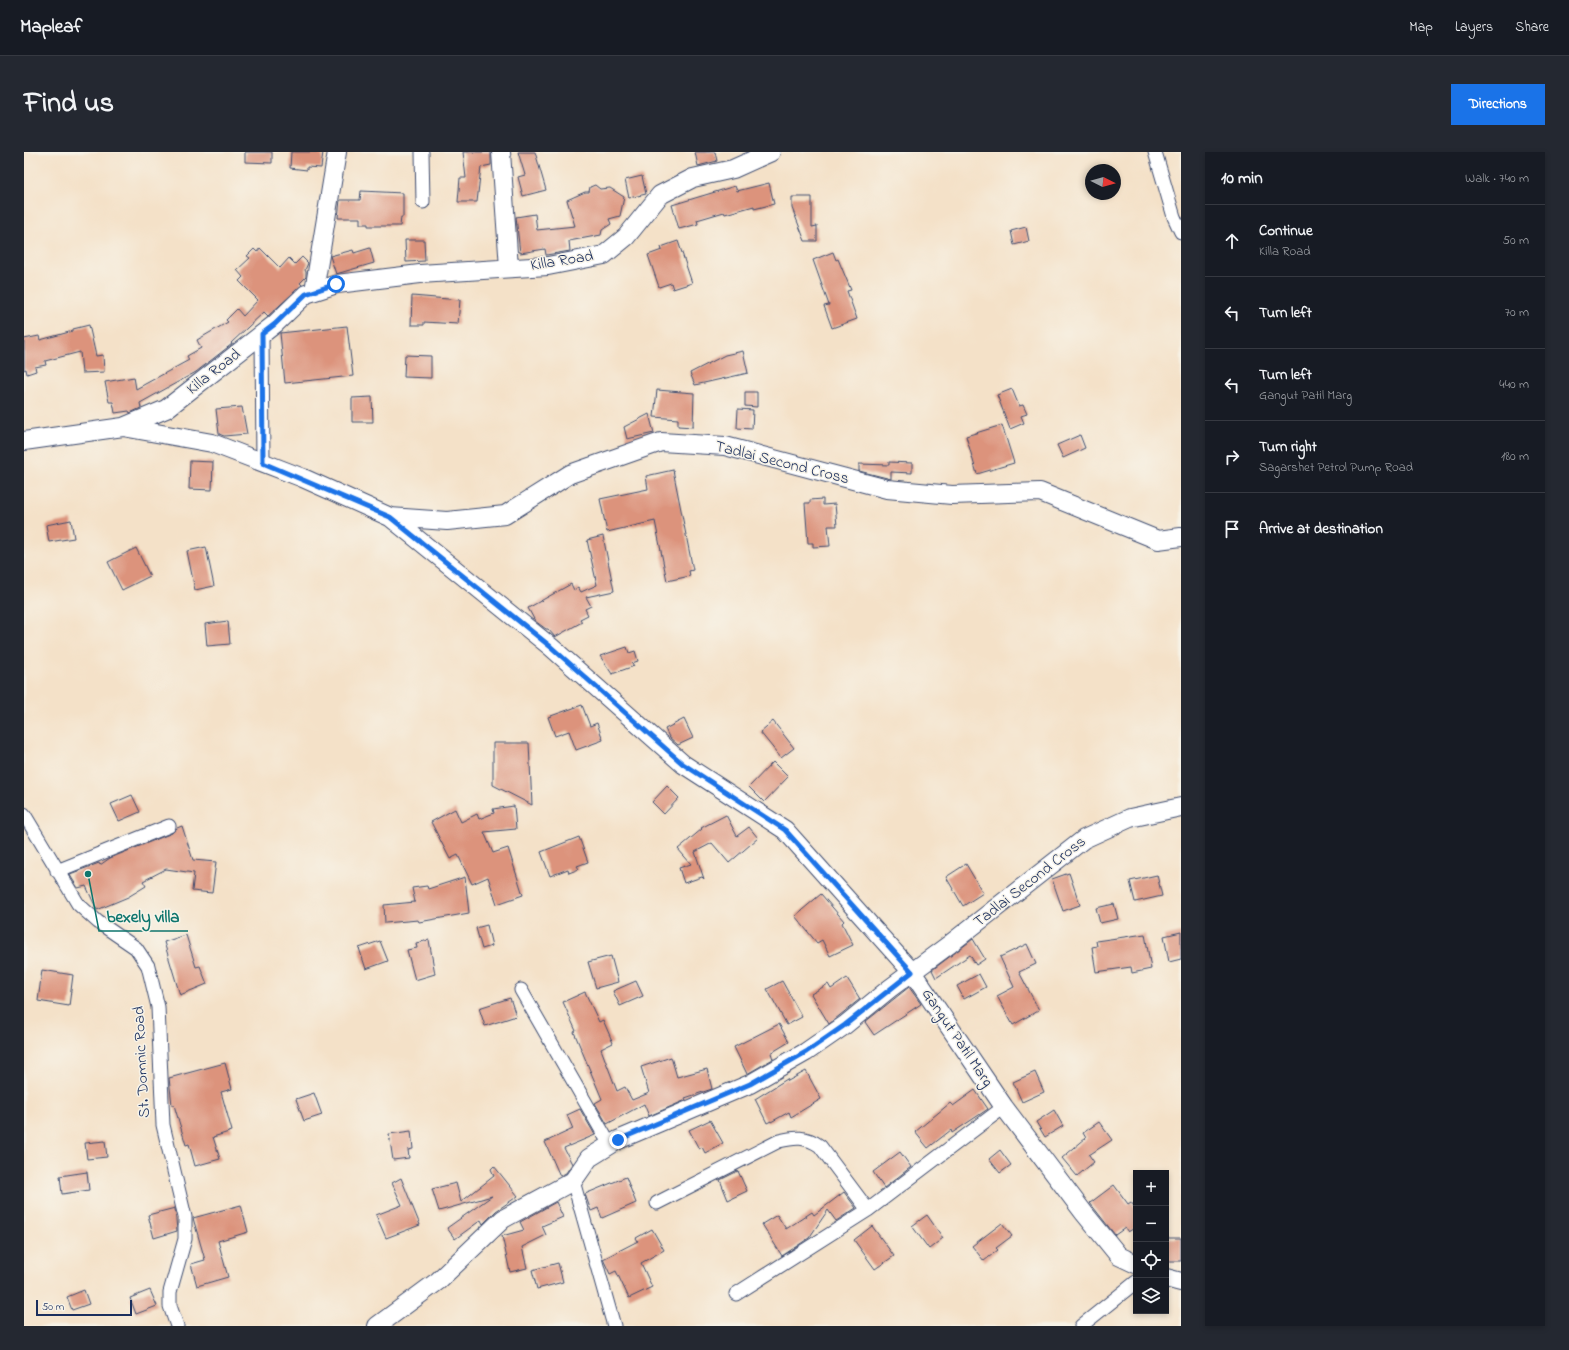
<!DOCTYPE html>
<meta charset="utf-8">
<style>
body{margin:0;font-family:"Indie Flower",sans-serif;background:#242831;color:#f1f3f6}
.controls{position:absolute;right:12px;bottom:12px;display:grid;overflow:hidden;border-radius:0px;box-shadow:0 2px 6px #0003}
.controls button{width:36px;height:36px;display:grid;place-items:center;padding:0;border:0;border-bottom:1px solid #363941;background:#171b24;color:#f1f3f6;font:20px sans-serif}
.compass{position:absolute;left:1061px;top:12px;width:36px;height:36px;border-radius:50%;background:#171b24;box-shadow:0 2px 6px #0003;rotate:96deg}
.scale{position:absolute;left:12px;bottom:10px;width:96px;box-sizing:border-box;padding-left:4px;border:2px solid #1b2f5e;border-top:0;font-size:11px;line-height:14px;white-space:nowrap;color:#1b2f5e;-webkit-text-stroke:3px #f7f3e8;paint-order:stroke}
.stop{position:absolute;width:12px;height:12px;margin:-9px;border:3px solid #1a73e8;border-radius:50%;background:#fff}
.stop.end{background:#1a73e8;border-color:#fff;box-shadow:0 1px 4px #0008}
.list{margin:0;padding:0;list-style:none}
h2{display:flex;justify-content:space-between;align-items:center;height:52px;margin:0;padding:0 16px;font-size:17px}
h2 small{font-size:13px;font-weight:400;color:#9ea1a6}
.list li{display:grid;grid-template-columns:26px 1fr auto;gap:12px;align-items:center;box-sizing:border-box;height:72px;padding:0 16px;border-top:1px solid #363941}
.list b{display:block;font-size:15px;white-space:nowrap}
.list p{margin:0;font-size:13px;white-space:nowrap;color:#9ea1a6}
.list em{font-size:13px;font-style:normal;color:#9ea1a6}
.icon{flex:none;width:22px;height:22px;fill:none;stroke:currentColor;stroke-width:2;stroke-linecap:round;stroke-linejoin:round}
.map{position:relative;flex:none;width:1157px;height:1174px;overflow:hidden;border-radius:0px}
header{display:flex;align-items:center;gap:24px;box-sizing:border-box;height:56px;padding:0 20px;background:#171b24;border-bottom:1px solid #363941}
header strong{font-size:19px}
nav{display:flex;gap:22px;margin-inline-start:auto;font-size:14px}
.intro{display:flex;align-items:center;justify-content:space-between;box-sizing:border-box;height:96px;padding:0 24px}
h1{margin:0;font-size:28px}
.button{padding:10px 18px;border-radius:0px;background:#1a73e8;color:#fff;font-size:14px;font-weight:700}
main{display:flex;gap:24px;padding:0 24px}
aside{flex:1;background:#171b24;border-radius:0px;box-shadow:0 2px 6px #0003}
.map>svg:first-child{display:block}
.building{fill:#dc937c}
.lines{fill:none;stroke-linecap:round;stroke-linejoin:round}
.street-casing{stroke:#3c4a6e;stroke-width:15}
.secondary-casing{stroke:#3c4a6e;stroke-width:20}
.street{stroke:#fff;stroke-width:13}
.secondary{stroke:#fff;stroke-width:18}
.route{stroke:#1a73e8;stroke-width:5}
.labels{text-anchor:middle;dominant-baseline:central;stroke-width:3;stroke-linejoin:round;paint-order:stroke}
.street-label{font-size:16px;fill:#1b2f5e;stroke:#f7f3e8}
.leader{fill:none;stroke:#0f766e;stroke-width:1.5}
.callout-dot{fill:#0f766e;stroke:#f7f3e8;stroke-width:1.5}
.callout-label{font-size:17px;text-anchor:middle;font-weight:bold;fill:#0f766e;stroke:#f7f3e8;stroke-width:3;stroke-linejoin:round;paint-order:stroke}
</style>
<header>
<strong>Mapleaf</strong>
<nav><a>Map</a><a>Layers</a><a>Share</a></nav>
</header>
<div class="intro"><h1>Find us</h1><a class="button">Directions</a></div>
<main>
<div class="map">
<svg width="1157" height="1174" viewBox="0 0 1157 1174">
<rect width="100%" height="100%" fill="#f7f3e8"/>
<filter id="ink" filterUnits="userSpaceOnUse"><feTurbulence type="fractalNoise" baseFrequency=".025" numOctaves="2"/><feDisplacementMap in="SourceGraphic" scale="8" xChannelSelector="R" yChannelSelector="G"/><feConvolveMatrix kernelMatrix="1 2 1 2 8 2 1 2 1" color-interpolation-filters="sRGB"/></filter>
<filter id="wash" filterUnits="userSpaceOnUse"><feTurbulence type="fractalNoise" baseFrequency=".012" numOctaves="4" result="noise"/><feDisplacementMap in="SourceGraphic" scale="16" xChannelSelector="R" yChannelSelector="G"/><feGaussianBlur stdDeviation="0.9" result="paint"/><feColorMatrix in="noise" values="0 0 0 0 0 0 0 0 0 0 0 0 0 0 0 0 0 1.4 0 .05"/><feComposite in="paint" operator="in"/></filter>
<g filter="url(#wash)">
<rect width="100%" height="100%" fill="#f4e1c8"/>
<g id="blocks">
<path class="building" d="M 221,0 L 248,0 L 248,11 L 221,10 Z
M 267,0 L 299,0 L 297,16 L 283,15 L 283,18 L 266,16 Z
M 439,0 L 467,0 L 467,13 L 457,15 L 453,50 L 434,50 L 436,26 L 442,26 Z
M 494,0 L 511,0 L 522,38 L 499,44 L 494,25 L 501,23 Z
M 671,0 L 691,0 L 693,9 L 674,14 Z
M 618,24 L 622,42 L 605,46 L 601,28 Z
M 745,31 L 750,52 L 730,57 L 730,54 L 701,62 L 700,60 L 673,68 L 674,72 L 655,77 L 648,53 L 711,34 L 713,39 Z
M 571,33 L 576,37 L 586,36 L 600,45 L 596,64 L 585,67 L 587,72 L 578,78 L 577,83 L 545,89 L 546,99 L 522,103 L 521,97 L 496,101 L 492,65 L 511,62 L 513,78 L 551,74 L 543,48 L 561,40 L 565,40 L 566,35 Z
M 337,39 L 379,41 L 379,65 L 377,65 L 376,74 L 344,74 L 344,72 L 336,72 L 336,66 L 314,66 L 316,48 L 336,48 Z
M 768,45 L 788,45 L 788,75 L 793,74 L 793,89 L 781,89 L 768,56 Z
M 1002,75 L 1005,89 L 990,93 L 987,79 Z
M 381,88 L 400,88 L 401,109 L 382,110 Z
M 654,89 L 668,131 L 649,137 L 647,131 L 635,135 L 624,103 L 638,98 L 637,95 Z
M 236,96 L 256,116 L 265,106 L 271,112 L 278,105 L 284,111 L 281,118 L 282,120 L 282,125 L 276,131 L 278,133 L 244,164 L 240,160 L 207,191 L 208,192 L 172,220 L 116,251 L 117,256 L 106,261 L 105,259 L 91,261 L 89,250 L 85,250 L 81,230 L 110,225 L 112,237 L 165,208 L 163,204 L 177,196 L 173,188 L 204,170 L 202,168 L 213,157 L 219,164 L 234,148 L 215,129 L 219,125 L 213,118 L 226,106 L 223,104 L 230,97 L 233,100 Z
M 346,96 L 350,111 L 312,122 L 306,104 L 329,98 L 330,101 Z
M 809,100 L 812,108 L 814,107 L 827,138 L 823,139 L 833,167 L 808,176 L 800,154 L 805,153 L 789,108 Z
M 388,144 L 436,148 L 434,172 L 400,170 L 400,173 L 387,173 Z
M 65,173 L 72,204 L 79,203 L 80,220 L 58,221 L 56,200 L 21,209 L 22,213 L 11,215 L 12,219 L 3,222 L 2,217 L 0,218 L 0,187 L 15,184 L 16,188 L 49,179 L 49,177 Z
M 323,174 L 329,224 L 261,231 L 256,181 Z
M 719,199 L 724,221 L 671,233 L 666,221 L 701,203 Z
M 381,203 L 407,204 L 407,226 L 380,225 Z
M 988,237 L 995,254 L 999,253 L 1003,262 L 997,264 L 1000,271 L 986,277 L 973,243 Z
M 633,238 L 670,241 L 669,275 L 654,274 L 654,267 L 630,265 Z
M 721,240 L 733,240 L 733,255 L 721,254 Z
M 348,245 L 349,270 L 328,270 L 328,246 Z
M 218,255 L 223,282 L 200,284 L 195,282 L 192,257 Z
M 714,257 L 729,258 L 728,277 L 713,276 Z
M 625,262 L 630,281 L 603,287 L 600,275 Z
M 978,273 L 990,311 L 953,322 L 942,284 Z
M 1056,283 L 1061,296 L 1039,306 L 1033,293 Z
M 166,309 L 189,310 L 188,338 L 165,337 Z
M 865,310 L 888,311 L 888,321 L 867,320 L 867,327 L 835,319 L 835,312 L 865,313 Z
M 649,318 L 669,418 L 665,419 L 666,424 L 643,429 L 631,369 L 583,380 L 576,347 L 624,337 L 622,324 Z
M 799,347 L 799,353 L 811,352 L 813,374 L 804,374 L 806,394 L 789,395 L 789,391 L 784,391 L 781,351 L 786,351 L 786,348 Z
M 47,368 L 50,386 L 25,390 L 22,373 Z
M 579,384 L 590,439 L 562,445 L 567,454 L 561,457 L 564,463 L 556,467 L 558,470 L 531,485 L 524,477 L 522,477 L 511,469 L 504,456 L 547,432 L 550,438 L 554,435 L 557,440 L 573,433 L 563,388 Z
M 182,395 L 190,434 L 171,438 L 163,399 Z
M 112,396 L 126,424 L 98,438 L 84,410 Z
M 204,469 L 206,492 L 183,494 L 181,472 Z
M 603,495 L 605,501 L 611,499 L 614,509 L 608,511 L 610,514 L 588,522 L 576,504 Z
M 558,553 L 566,574 L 573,571 L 579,588 L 552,598 L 545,579 L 531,584 L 524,565 Z
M 660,567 L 669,586 L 654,593 L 645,585 L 641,577 Z
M 749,569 L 770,596 L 757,606 L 736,580 Z
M 469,591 L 505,591 L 508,653 L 469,633 Z
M 749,610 L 764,625 L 740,650 L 725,635 Z
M 643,634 L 655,646 L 640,662 L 628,650 Z
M 108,643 L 116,660 L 95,669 L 87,652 Z
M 490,654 L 492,677 L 460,680 L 469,701 L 484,696 L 499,743 L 473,752 L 464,725 L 448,732 L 434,703 L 426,707 L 407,670 L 431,657 L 437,670 L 453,662 L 455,667 L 470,661 L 469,657 Z
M 702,663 L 713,684 L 725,675 L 734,686 L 705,711 L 688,691 L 671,700 L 680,727 L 678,725 L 660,731 L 655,716 L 667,712 L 654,697 L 678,677 L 677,676 Z
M 158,674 L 169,708 L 192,710 L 188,741 L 168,739 L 170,721 L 142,717 L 119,729 L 122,734 L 104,745 L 73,758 L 62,734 L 54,736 L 47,725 L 46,722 L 75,711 L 76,713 L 86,706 L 148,681 L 153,676 Z
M 555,685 L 564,710 L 553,714 L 555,717 L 545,721 L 544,717 L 526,724 L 517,700 Z
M 942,712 L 959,741 L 939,754 L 922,725 Z
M 1045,721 L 1056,753 L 1039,759 L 1028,727 Z
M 1133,723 L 1138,744 L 1111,750 L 1106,729 Z
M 441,725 L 445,761 L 395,770 L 394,768 L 361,771 L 360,753 L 391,750 L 388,736 L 403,734 L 404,737 Z
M 797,742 L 820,769 L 818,771 L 829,793 L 806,804 L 798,788 L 793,791 L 771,764 Z
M 1090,752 L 1094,767 L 1076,771 L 1072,756 Z
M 463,773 L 468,794 L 458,797 L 452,776 Z
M 1157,780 L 1157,807 L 1145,810 L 1140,784 Z
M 1121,782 L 1127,817 L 1108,821 L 1107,815 L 1072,820 L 1068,795 L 1073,794 L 1072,789 Z
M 162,783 L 172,815 L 176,814 L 183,832 L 156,843 L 140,790 Z
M 949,787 L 961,807 L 952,813 L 946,803 L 912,826 L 908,818 Z
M 405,788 L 411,822 L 391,828 L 383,798 L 393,796 L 392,791 Z
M 356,789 L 364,809 L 342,817 L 335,796 Z
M 1003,792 L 1012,812 L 995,820 L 1015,858 L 989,873 L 973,844 L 990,835 L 976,805 Z
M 587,804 L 594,830 L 572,836 L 564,810 Z
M 18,818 L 49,823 L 45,854 L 14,849 Z
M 955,822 L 962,835 L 940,847 L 933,834 Z
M 823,826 L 836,847 L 805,872 L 787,842 L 804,832 L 807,837 Z
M 612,829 L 619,844 L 596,854 L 589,839 Z
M 758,829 L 778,865 L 763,873 L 743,837 Z
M 885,835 L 897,852 L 850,883 L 841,870 Z
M 561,840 L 575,870 L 579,868 L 589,891 L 577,897 L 593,939 L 601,935 L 608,948 L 625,941 L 617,915 L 647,905 L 653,925 L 683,917 L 688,937 L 661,946 L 662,948 L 625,964 L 620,952 L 583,972 L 571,951 L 578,947 L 550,880 L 552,879 L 539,850 Z
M 486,846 L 492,864 L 461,874 L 455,856 Z
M 755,872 L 765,890 L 747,901 L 749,907 L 723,922 L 710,895 Z
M 201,911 L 208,937 L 197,940 L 208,979 L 189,985 L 196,1007 L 171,1014 L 165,992 L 162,993 L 150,953 L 148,953 L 145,926 Z
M 782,919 L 797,947 L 767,965 L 765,960 L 747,970 L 747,969 L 743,971 L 731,947 L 763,927 L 764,929 Z
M 1011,920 L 1020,940 L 998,950 L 989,930 Z
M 951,938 L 964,957 L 928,981 L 927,978 L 904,996 L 891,980 L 926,951 L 929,954 Z
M 290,941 L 298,963 L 280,969 L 272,947 Z
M 556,957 L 571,983 L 540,996 L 548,1012 L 542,1021 L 536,1024 L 521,990 L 549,977 L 543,963 Z
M 1030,958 L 1039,974 L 1021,985 L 1012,970 Z
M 686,968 L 699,991 L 681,1001 L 678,995 L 675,997 L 665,978 Z
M 1075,970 L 1088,988 L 1065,1003 L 1070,1010 L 1053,1024 L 1038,1006 L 1062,986 L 1059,981 Z
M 387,979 L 389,997 L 384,998 L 385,1006 L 369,1008 L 365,982 Z
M 81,989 L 83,1005 L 63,1007 L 61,991 Z
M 976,998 L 987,1013 L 976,1021 L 965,1007 Z
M 876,1000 L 887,1015 L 860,1036 L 849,1020 Z
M 470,1014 L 494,1044 L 472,1059 L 459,1072 L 457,1068 L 431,1087 L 423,1076 L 468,1044 L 415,1059 L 408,1037 L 432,1031 L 437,1050 L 470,1024 L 467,1017 Z
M 714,1019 L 723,1039 L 704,1048 L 696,1028 Z
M 63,1020 L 65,1038 L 38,1042 L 36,1024 Z
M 602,1025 L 612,1051 L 578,1066 L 574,1056 L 567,1059 L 561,1042 Z
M 377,1026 L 396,1073 L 362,1086 L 352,1063 L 378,1053 L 368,1031 Z
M 1090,1033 L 1104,1052 L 1107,1050 L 1112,1057 L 1112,1075 L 1104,1080 L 1101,1076 L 1091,1083 L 1066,1051 Z
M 820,1040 L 832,1056 L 812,1069 L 804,1058 L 785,1086 L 758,1104 L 738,1072 L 753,1063 L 762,1077 L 788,1060 L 790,1063 Z
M 532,1050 L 539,1065 L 518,1074 L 522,1083 L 498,1095 L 503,1116 L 486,1120 L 478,1084 L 500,1078 L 496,1070 Z
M 217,1053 L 224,1080 L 194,1089 L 204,1125 L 173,1134 L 167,1112 L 181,1108 L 169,1066 Z
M 151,1056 L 153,1079 L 130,1086 L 124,1063 Z
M 903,1063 L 919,1086 L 905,1097 L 888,1074 Z
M 978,1071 L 988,1084 L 972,1096 L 974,1098 L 960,1109 L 948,1094 Z
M 848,1074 L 870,1104 L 851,1117 L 830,1088 Z
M 628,1077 L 640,1098 L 617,1111 L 628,1135 L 605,1146 L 592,1119 L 586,1122 L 579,1107 L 614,1089 L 612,1086 Z
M 1142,1086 L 1157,1086 L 1157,1109 L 1142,1109 Z
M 534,1111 L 539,1130 L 513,1137 L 508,1118 Z
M 60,1138 L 65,1152 L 48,1158 L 43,1145 Z
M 126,1138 L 133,1154 L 112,1162 L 106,1146 Z"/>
</g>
</g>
<g filter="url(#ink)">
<use href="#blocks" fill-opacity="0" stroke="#3c4a6e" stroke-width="1"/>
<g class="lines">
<g class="street-casing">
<path id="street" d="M 398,0 L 399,50
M 1131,0 L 1150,65 L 1157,80
M 238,182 L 239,311
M 0,662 L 54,752 L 74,770 L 112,796 L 124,814 L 134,855 L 139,973 L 161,1065 L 161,1087 L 146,1140 L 146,1154 L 153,1174
M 33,719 L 145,674
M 497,838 L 586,993
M 549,1029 L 590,1174
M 633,1051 L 755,989 C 771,985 782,984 796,994 L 844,1058
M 712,1142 L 844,1058 L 980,955
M 1057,1174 L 1112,1130"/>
</g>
<g class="secondary-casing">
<path id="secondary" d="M 477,0 L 485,116
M 290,139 L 313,0
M 99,275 L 188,291 L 279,326 L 366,365 L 527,495 L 659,612 L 761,678 L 888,820 L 980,955 L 1060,1061 L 1095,1104 L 1112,1112
M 0,289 L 99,275 L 142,257 L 251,172 L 282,142 L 313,132 L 396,122 L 524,114 L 580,103 L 602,85 L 636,43 L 669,26 L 709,17 L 747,0
M 366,365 L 423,369 L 481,363 L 546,322 L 637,290 L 701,294 L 863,337 L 928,343 L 1016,340 L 1134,388 L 1157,385
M 1142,1126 L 1157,1130
M 353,1174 L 414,1129 L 479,1067 L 549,1029 L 565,1006 L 594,988 L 726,932 L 782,900 L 821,873 L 865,837 L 926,792 L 1060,687 L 1106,666 L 1157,655"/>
</g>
<use href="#street" class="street"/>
<use href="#secondary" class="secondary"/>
</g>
</g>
<g class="lines" filter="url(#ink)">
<path class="route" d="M 312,132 L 282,142 L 251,172 L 238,182 L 239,311 L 366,365 L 527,495 L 659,612 L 761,678 L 888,820 L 821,873 L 782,900 L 726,932 L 594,988"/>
</g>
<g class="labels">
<g class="street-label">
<text transform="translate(538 109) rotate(-9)">Killa Road</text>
<text transform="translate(190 220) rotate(-38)">Killa Road</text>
<text transform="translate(758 311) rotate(14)">Tadlai Second Cross</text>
<text transform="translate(1006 730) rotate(-38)">Tadlai Second Cross</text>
<text transform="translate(933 886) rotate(56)">Gangut Patil Marg</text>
<text transform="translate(118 910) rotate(-93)">St. Domnic Road</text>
</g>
</g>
<path class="leader" d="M64 722L75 779H164"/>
<circle class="callout-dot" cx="64" cy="722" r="4"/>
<g class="callout-label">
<text x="119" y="770">bexely villa</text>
</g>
</svg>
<div class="controls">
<button>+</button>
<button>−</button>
<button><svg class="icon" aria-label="locate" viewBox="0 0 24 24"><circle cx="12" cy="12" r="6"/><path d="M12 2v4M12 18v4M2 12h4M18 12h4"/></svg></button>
<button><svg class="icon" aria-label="layers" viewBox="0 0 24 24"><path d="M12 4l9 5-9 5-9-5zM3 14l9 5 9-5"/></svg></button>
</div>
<svg class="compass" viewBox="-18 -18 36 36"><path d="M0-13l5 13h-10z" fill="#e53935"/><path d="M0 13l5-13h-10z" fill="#9ea1a6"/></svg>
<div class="scale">50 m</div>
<div class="stop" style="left:312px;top:132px"></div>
<div class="stop end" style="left:594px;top:988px"></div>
</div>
<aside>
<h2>10 min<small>Walk · 740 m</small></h2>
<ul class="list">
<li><svg class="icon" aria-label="ahead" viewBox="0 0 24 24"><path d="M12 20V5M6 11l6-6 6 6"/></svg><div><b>Continue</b><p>Killa Road</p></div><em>50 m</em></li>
<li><svg class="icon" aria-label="left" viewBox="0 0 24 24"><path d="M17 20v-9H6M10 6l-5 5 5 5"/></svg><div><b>Turn left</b></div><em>70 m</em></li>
<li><svg class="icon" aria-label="left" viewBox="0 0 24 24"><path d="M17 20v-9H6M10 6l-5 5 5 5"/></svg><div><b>Turn left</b><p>Gangut Patil Marg</p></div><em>440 m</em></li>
<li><svg class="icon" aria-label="right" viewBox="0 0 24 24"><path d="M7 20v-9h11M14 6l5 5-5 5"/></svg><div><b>Turn right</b><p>Sagarshet Petrol Pump Road</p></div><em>180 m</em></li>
<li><svg class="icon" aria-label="arrive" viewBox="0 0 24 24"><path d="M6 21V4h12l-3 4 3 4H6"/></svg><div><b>Arrive at destination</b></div></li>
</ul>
</aside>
</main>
